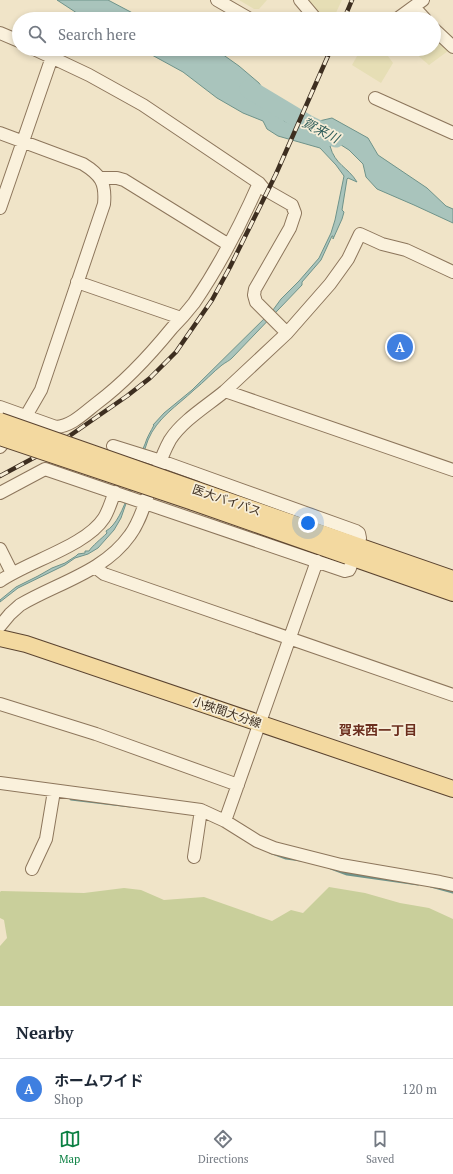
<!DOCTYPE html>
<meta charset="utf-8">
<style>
body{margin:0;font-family:"PT Serif","Noto Sans JP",serif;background:#f6f6f7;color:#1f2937}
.you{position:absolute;left:308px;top:523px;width:14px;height:14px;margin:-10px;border:3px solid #fff;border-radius:50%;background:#1a73e8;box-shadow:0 0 0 6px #1a73e833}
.badge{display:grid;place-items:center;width:26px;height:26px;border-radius:50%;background:#0b8043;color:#fff;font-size:13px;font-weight:700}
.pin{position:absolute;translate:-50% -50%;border:2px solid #fff;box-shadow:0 1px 4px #0006}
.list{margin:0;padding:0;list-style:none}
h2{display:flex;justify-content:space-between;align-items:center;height:52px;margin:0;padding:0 16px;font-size:17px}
h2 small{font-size:13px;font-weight:400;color:#747a83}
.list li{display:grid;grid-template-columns:26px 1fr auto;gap:12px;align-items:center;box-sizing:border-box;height:60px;padding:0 16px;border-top:1px solid #e0e1e3}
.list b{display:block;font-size:15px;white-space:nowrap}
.list p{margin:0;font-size:13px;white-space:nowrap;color:#747a83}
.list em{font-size:13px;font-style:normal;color:#747a83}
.icon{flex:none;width:22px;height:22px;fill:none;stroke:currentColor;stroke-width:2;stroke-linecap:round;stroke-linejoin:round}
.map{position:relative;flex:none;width:453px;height:1006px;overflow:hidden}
.search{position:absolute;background:#fff;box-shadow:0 2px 6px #0003;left:12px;right:12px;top:12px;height:44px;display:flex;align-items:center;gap:10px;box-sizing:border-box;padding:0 14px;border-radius:22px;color:#747a83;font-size:15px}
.sheet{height:112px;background:#fff}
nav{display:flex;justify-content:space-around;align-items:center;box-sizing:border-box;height:56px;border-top:1px solid #e0e1e3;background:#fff;font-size:11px;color:#747a83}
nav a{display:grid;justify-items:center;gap:2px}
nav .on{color:#0b8043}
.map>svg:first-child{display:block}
.farmland{fill:#e6deb5}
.green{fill:#c9cf9b}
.water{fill:#a9c4bc;stroke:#6f938a}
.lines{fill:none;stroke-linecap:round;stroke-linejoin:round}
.stream{stroke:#6f938a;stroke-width:3}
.river{stroke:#a9c4bc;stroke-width:19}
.minor-casing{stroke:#8d765c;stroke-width:14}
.major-casing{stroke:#5b4430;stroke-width:18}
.minor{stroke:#faf1dc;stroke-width:12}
.major{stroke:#f3d9a0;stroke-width:16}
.rail-casing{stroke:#3d2e20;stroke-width:4.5}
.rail{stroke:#f7eed8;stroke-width:3;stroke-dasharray:9;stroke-linecap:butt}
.major-bridge-casing{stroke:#5b4430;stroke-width:18;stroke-linecap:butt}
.major-bridge{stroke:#f3d9a0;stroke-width:16}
.labels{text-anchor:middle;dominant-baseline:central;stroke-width:3.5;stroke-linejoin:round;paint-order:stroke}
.street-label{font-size:12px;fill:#3d2e20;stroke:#f7eed8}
.water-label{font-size:13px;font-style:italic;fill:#2f5d5a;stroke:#f7eed8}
.neighbourhood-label{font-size:13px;font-weight:bold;fill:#6b2e1e;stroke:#f7eed8}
</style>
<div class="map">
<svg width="453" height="1006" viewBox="0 0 453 1006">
<rect width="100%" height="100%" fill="#f0e4c8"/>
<path class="farmland" d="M 239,0 L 267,0 L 259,9 L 254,9 Z
M 303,0 L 342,0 L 333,19 L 321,19 Z
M 434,37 L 448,51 L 429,65 L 410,49 L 434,49 Z
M 361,49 L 383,49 L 393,63 L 381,83 L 352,65 Z"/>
<path class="green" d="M 329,887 L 365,893 L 400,903 L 429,908 L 453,919 L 453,1006 L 0,1006 L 0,946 L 7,938 L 4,920 L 0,918 L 0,892 L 1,891 L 84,893 L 124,888 L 141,890 L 164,900 L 204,897 L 272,921 L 291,910 L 303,913 Z"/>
<path class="water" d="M 57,0 L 108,0 L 144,19 L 86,19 Z
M 141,49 L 215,49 L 239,66 L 259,83 L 269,98 L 274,111 L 284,121 L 308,130 L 319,121 L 332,118 L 368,138 L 378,155 L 427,188 L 446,206 L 453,209 L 453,223 L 414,205 L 377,189 L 366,177 L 363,164 L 349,150 L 338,143 L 330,146 C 335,165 348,167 357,182 L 348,178 L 347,179 L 342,210 L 344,212 L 342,219 L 333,239 L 333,236 L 332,236 L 321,260 L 302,282 L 302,285 L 232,358 C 229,361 226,362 222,365 C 213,372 204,382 194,390 C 177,406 157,418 148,440 L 121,518 L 114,530 L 98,548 L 88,554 L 75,558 L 65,565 L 18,588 L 0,602 L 0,600 L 16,587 L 38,576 L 52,568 L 65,563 L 76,556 L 78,554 L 85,553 L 85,551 L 89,551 C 92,546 101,539 107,533 L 106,531 C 126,520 135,466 145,444 C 147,437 151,431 154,425 L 153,425 L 164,413 L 192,390 L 273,310 L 281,299 L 299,281 L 319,258 L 331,233 L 335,220 L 344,176 L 336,165 L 320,148 L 278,136 L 267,129 L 263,121 L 243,113 L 217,98 L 183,72 Z"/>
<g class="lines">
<path class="stream" d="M 71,799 L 130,806
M 270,852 L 286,858 L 301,860
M 331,868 L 347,874 L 418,884
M 431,886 L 453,892"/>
<path class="river" d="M 249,89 L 307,124 L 336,138"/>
<g class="minor-casing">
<path id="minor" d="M 217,0 L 250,19
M 300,0 L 316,19
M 414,7 L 425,19
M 397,19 L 423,0
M 434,29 L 453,47
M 0,33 L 19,41
M 34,49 L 89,75 L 143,105 L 259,183 L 264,189 L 292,205 L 295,213 L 290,228 L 255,289 L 254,295 L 256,302 L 287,333
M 375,98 L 453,133
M 0,133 L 83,164 C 101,175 106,183 104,204 L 41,390 L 26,416 L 0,447
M 100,178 L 117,178 L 124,180 L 229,245
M 0,208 L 52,57
M 77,282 L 181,318
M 225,391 L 287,333 L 330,284 L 348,259 L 360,234 L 382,244 L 406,250 L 453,272
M 0,407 L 56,427 C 72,426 84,413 97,403 C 125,382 150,355 172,328 C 180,320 187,312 194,303 C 220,265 241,224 259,183
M 158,469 C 161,459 165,449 170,440 C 183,420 207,406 225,391 L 453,470
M 0,493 L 45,469 L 345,571 L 349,570 L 350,568 L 360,538 L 359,533 L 356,531 L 161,461 L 113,446
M 0,549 L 12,573
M 95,567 L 104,574 L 453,695
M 0,581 C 29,561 86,546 104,518 C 109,510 111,501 115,492
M 0,626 L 10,614 L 20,605 C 57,583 104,572 130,535 C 139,523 143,509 148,495
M 0,704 L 96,734 L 238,785
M 0,783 L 201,810 L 225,821 L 257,841 L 274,848 L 341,865 L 440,882 L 453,885
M 225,821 L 317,561
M 194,857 L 201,810
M 32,869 L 46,839 L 54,791"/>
</g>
<g class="major-casing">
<path id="major" d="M 197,490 L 453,579
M 193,502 L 453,593
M 0,638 L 26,644 L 453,789"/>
</g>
<use href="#minor" class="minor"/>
<use href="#major" class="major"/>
<g class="rail-casing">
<path id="rail" d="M 344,19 L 352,0
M 0,476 L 52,448 L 127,396 L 150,378 L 176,352 L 212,300 L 230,267 L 276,174 L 331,49"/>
</g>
<use href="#rail" class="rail"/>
<g class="major-bridge-casing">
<path id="major-bridge" d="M 0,421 L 197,490
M 0,437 L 193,502"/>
</g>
<use href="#major-bridge" class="major-bridge"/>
</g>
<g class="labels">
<g class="street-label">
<text transform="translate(227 500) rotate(19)">医大バイパス</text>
<text transform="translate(227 712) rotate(19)">小挾間大分線</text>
</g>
<g class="water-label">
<text transform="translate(321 130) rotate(27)">賀来川</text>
</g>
<g class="neighbourhood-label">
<text x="378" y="730">賀来西一丁目</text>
</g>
</g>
</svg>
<div class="you"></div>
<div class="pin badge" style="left:400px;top:347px;background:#3f7fe0">A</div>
<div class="search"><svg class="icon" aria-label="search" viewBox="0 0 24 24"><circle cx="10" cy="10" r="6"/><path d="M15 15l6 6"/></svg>Search here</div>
</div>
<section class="sheet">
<h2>Nearby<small></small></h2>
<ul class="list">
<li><span class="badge" style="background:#3f7fe0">A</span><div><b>ホームワイド</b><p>Shop</p></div><em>120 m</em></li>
</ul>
</section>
<nav>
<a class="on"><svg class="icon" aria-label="map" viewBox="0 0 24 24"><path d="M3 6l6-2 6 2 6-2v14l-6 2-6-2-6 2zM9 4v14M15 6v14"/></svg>Map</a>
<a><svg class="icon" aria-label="directions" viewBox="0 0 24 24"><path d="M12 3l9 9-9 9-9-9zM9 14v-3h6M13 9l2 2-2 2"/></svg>Directions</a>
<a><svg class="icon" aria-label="saved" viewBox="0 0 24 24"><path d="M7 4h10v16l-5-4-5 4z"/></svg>Saved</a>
</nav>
